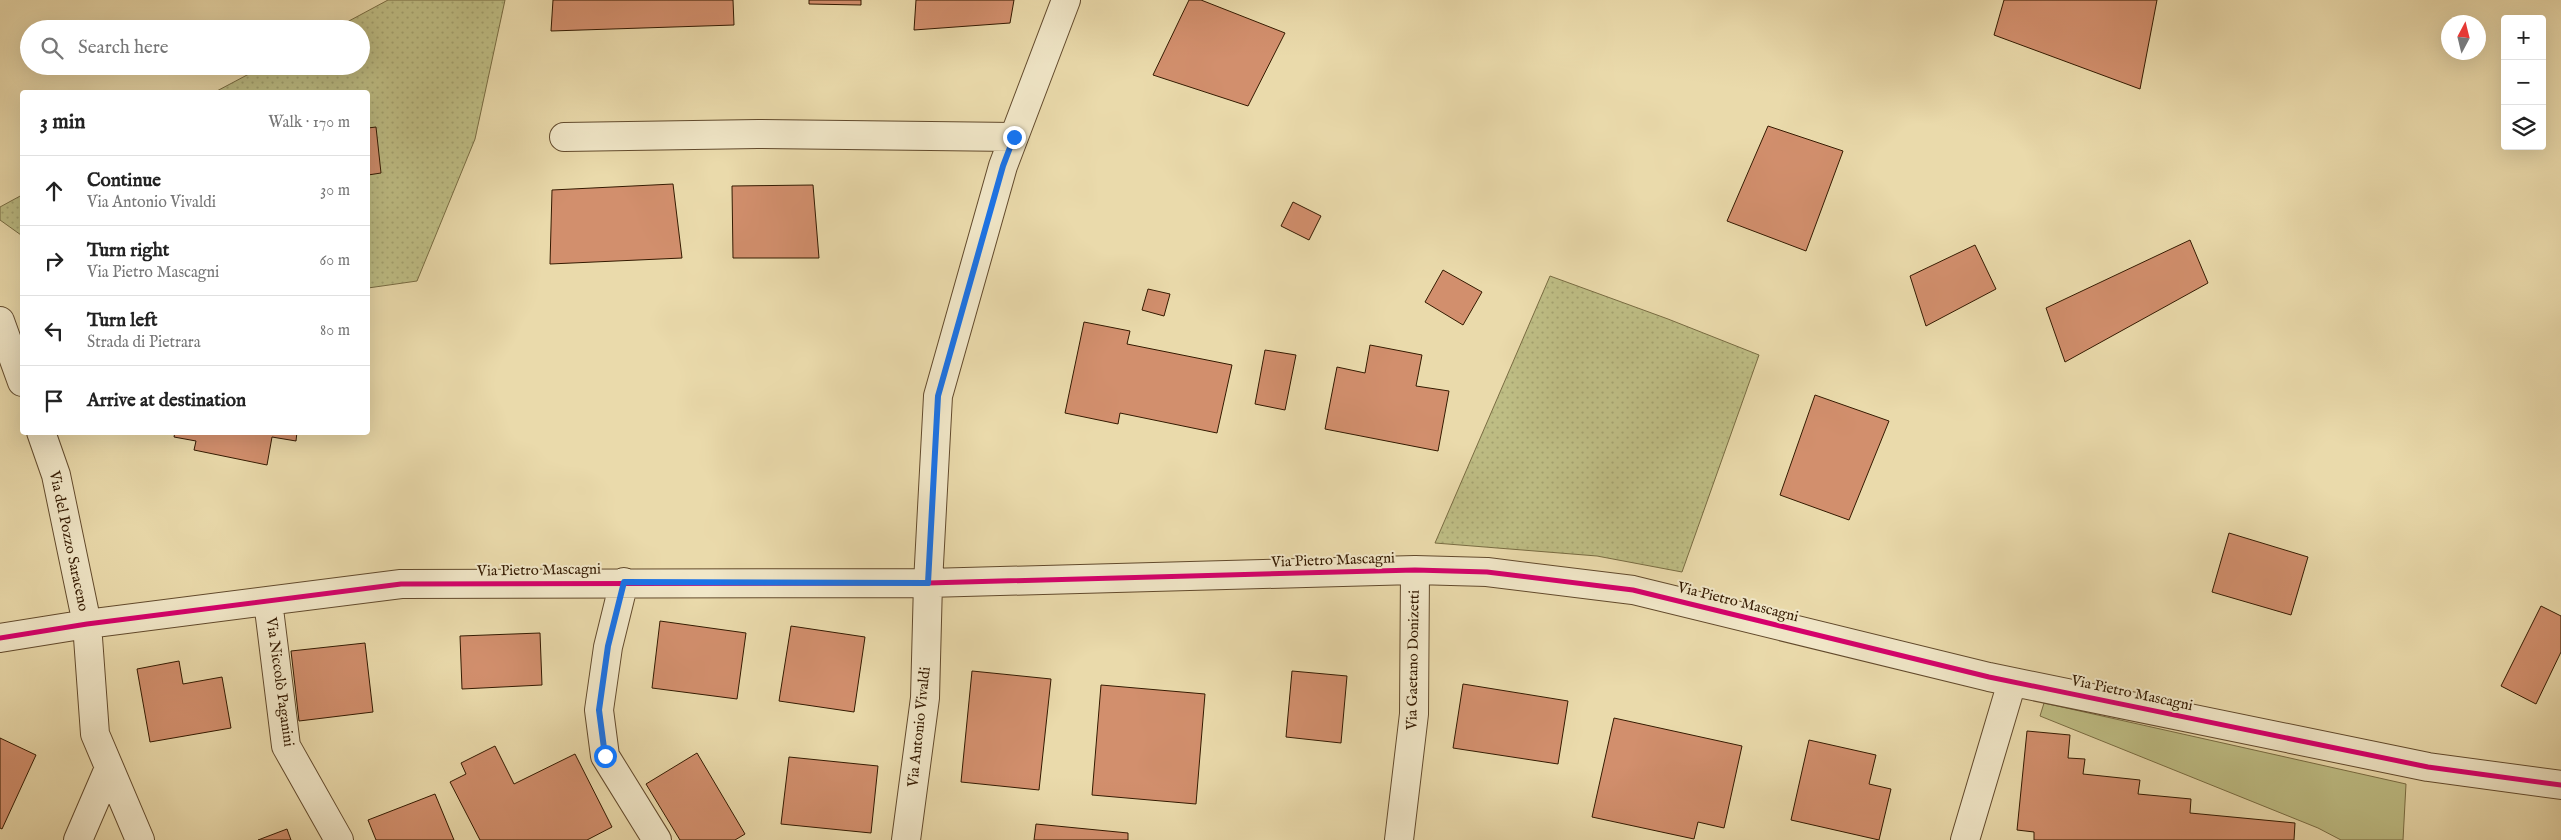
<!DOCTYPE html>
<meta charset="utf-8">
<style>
body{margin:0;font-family:"IM FELL English",serif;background:#f6f6f6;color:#222}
.controls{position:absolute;right:15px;top:15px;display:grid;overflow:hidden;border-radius:5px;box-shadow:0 5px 20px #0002}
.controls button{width:45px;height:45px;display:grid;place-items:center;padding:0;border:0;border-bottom:1px solid #e0e0e0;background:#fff;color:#222;font:25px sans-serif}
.compass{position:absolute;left:2441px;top:15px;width:45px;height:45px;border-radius:50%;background:#fff;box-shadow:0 5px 20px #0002;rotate:7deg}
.stop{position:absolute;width:15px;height:15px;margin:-11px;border:4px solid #1a73e8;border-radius:50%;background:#fff}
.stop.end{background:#1a73e8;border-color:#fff;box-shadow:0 1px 5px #0008}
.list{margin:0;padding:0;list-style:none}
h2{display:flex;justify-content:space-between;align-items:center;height:65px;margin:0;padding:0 20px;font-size:21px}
h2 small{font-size:16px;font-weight:400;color:#767676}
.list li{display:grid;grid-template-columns:32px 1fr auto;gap:15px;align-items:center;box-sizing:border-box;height:70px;padding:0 20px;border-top:1px solid #e0e0e0}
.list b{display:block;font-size:19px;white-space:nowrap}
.list p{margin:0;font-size:16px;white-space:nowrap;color:#767676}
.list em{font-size:16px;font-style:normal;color:#767676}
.icon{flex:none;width:28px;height:28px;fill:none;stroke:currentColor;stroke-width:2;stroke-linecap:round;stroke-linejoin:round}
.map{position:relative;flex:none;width:2561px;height:840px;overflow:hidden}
.search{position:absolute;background:#fff;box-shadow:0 5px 20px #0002;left:20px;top:20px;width:350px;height:55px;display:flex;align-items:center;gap:12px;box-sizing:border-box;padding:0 18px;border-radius:28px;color:#767676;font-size:19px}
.panel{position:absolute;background:#fff;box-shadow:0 5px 20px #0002;left:20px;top:90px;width:350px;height:345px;border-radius:5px}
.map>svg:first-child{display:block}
.grass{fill:url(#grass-dots);stroke:#796c42}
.garden{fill:#bebd84;stroke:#796c42}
.building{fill:#d28f6d;stroke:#341a01}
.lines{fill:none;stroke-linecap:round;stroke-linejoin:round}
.minor-casing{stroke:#624a2c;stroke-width:30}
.minor{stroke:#f1e7c8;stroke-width:28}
.cycleway-casing{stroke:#f1e7c8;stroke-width:8}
.cycleway{stroke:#d6006c;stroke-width:5}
.route{stroke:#1a73e8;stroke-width:6}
.labels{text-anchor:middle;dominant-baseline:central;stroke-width:4;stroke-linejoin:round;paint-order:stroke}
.street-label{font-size:15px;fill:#341a01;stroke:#f1e7c8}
</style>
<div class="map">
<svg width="2561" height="840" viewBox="0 0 2561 840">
<defs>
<pattern id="grass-dots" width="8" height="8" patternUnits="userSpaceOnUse" patternTransform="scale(1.25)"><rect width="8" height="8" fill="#bebd84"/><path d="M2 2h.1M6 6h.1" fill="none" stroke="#a4a270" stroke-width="1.8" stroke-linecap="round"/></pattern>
</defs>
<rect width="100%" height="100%" fill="#eadaab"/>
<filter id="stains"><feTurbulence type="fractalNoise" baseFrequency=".004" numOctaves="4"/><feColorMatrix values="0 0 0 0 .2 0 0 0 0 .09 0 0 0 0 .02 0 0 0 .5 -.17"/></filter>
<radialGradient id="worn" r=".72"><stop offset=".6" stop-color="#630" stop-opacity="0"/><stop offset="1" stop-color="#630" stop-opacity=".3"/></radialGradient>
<path class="grass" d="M 388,0 L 505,0 L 475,139 L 417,281 L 368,288 L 368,92 L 215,92 L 264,66 L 361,66 L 361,29 L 334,29 Z
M 22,195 L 22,235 L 21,235 L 0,220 L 0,207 Z
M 1550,276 L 1668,319 L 1759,355 L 1682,572 L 1597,556 L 1435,543 Z"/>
<path class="garden" d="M 2044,703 L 2406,784 L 2403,840 L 2341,840 L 2318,828 L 2040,716 Z"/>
<path class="building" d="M 553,0 L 733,0 L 734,25 L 551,31 Z
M 809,0 L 861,0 L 861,5 L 809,4 Z
M 916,0 L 1014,0 L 1010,23 L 914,30 Z
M 1189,0 L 1201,0 L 1285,33 L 1248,106 L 1153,75 Z
M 2004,0 L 2157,0 L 2140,89 L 1994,35 Z
M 1768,126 L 1843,151 L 1806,251 L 1727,221 Z
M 376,127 L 381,173 L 368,175 L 368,128 Z
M 673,184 L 682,258 L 550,264 L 552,190 Z
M 813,185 L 819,258 L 733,258 L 732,186 Z
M 1293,202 L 1321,216 L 1309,240 L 1281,226 Z
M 2190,240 L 2208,283 L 2065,362 L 2046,308 Z
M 1975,245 L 1996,289 L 1926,326 L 1910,276 Z
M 1443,270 L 1482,292 L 1463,325 L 1425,302 Z
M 1148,289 L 1170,294 L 1164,316 L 1142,310 Z
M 1084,322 L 1130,331 L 1127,344 L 1232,365 L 1217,433 L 1120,413 L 1118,424 L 1065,413 Z
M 1370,345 L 1422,355 L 1416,386 L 1449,391 L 1438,451 L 1325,429 L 1337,367 L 1365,373 Z
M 1265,350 L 1296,355 L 1285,410 L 1255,404 Z
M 1815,395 L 1889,421 L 1849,520 L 1780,495 Z
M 175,432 L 297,432 L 296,441 L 272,437 L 267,465 L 194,450 L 196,441 L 174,437 Z
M 2229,533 L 2308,557 L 2291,615 L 2212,592 Z
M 2541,606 L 2561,616 L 2561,652 L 2536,704 L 2501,686 Z
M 660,621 L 746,633 L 737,699 L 652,688 Z
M 791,626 L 865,637 L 854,712 L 779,701 Z
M 540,633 L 542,685 L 462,689 L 460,636 Z
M 365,643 L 373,712 L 299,721 L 291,651 Z
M 179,661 L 183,684 L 222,677 L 231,728 L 150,742 L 137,669 Z
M 972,671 L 1051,679 L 1039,790 L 961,782 Z
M 1292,671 L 1347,676 L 1341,743 L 1286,737 Z
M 1463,684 L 1568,701 L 1558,764 L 1453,748 Z
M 1101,685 L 1205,694 L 1196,804 L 1092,795 Z
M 1614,718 L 1742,746 L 1724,828 L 1698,822 L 1694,839 L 1592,817 Z
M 2027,731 L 2070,735 L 2068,758 L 2085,759 L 2083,774 L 2140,780 L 2138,794 L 2191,799 L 2190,813 L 2295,823 L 2294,840 L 2034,840 L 2034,832 L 2017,830 Z
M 0,738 L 36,755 L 2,829 L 0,828 Z
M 1809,740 L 1876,755 L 1869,784 L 1891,789 L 1879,840 L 1791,820 Z
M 495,746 L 514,784 L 575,754 L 612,827 L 587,840 L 480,840 L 450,782 L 466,774 L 461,763 Z
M 697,753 L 745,834 L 735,840 L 680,840 L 646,784 Z
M 789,757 L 878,766 L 871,833 L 781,824 Z
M 435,794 L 454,840 L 376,840 L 368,820 Z
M 1036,824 L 1128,833 L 1128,840 L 1034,840 Z
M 287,829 L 291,840 L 258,840 Z"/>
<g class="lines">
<g class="minor-casing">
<path id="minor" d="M 564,137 L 758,134 L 1014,137
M 0,321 L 22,382
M 41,432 L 56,475 L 87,624 L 95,734 L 140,840
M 624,582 L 608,647 L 599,710 L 605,756 L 657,840
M 268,601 L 286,746 L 339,840
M 0,638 L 87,624 L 401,584 L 928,583 L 1415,570 L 1487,572 L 1633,590 L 1989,677 L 2428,767 L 2561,785
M 78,840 L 109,768
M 906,840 L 925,698 L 928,583 L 938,396 L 1003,166 L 1066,0
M 1399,840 L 1414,714 L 1415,570
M 1965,840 L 2012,682"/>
</g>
<use href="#minor" class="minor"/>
<g class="cycleway-casing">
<path id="cycleway" d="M 0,638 L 87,624 L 401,584 L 928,583 L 1415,570 L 1487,572 L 1633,590 L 1989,677 L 2428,767 L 2561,785"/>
</g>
<use href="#cycleway" class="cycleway"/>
</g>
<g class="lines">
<path class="route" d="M 605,756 L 599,710 L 608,646 L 624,582 L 928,583 L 938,396 L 1003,166 L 1014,137"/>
</g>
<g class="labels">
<g class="street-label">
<text transform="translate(69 541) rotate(78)">Via del Pozzo Saraceno</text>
<text transform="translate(1333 560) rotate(-2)">Via Pietro Mascagni</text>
<text transform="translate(539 570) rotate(-1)">Via Pietro Mascagni</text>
<text transform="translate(1738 602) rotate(14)">Via Pietro Mascagni</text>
<text transform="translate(1413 660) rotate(-89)">Via Gaetano Donizetti</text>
<text transform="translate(280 682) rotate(82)">Via Niccolò Paganini</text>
<text transform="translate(2132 693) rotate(12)">Via Pietro Mascagni</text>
<text transform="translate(919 727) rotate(-84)">Via Antonio Vivaldi</text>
</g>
</g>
<rect width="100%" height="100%" filter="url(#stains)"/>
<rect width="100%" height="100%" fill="url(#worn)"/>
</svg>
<div class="controls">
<button>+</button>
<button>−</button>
<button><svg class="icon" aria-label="layers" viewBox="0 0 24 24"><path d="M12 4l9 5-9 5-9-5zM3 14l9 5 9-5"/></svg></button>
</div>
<svg class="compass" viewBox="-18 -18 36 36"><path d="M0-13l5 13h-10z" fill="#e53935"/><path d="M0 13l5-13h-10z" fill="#767676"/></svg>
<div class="stop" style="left:605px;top:756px"></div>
<div class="stop end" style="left:1014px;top:137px"></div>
<div class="search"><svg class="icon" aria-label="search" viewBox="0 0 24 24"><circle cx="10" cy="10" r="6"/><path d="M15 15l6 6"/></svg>Search here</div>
<section class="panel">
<h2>3 min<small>Walk · 170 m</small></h2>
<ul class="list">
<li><svg class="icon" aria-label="ahead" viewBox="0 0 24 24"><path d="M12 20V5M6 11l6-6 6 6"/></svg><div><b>Continue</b><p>Via Antonio Vivaldi</p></div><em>30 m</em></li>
<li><svg class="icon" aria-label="right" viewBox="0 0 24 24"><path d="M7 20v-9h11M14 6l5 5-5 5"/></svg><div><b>Turn right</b><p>Via Pietro Mascagni</p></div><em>60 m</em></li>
<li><svg class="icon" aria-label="left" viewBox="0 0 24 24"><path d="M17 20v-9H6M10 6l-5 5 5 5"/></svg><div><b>Turn left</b><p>Strada di Pietrara</p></div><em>80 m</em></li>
<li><svg class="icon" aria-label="arrive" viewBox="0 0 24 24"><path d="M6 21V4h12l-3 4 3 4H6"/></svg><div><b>Arrive at destination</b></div></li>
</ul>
</section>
</div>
